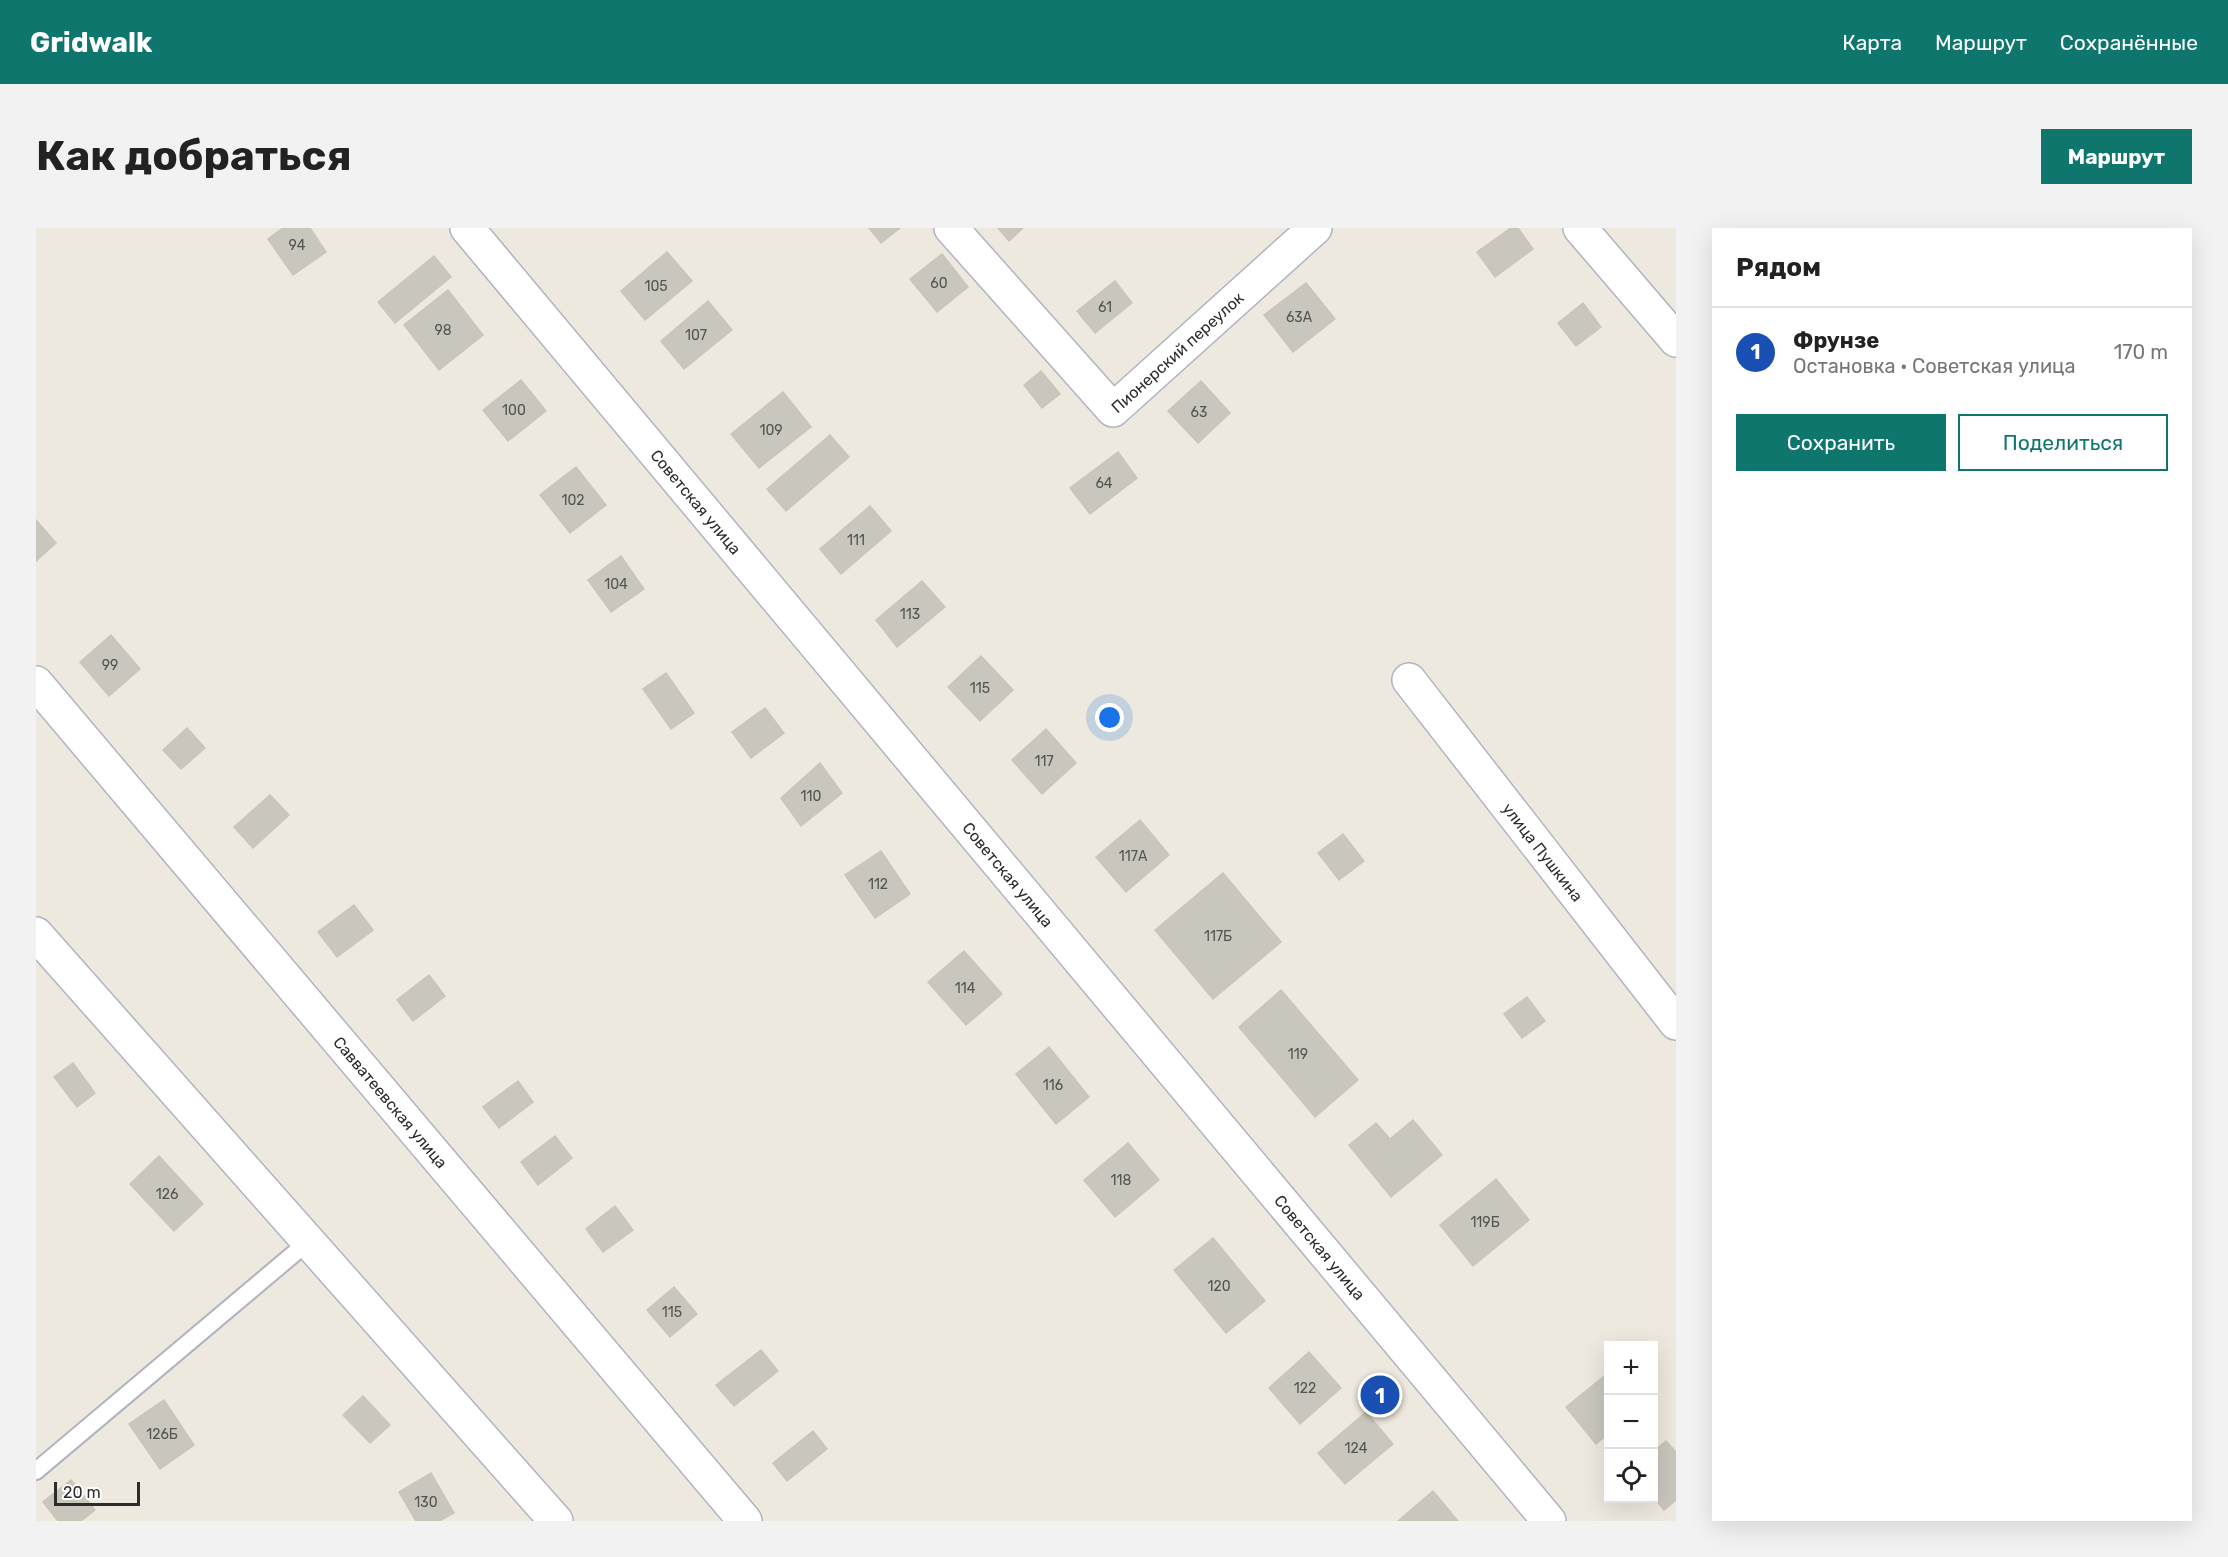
<!DOCTYPE html>
<html lang="ru">
<meta charset="utf-8">
<style>
body{margin:0;font-family:Rubik,sans-serif;background:#f2f2f2;color:#222}
.controls{position:absolute;right:18px;bottom:18px;display:grid;overflow:hidden;border-radius:0px;box-shadow:0 6px 24px #0002}
.controls button{width:54px;height:54px;display:grid;place-items:center;padding:0;border:0;border-bottom:2px solid #e0e0e0;background:#fff;color:#222;font:30px sans-serif}
.scale{position:absolute;left:18px;bottom:15px;width:86px;box-sizing:border-box;padding-left:6px;border:3px solid #2c2c2c;border-top:0;font-size:16px;line-height:21px;white-space:nowrap;color:#2c2c2c;-webkit-text-stroke:4px #fff;paint-order:stroke}
.you{position:absolute;left:1074px;top:490px;width:21px;height:21px;margin:-15px;border:4px solid #fff;border-radius:50%;background:#1a73e8;box-shadow:0 0 0 9px #1a73e833}
.badge{display:grid;place-items:center;width:39px;height:39px;border-radius:50%;background:#0f766e;color:#fff;font-size:20px;font-weight:700}
.pin{position:absolute;translate:-50% -50%;border:3px solid #fff;box-shadow:0 2px 6px #0006}
.list{margin:0;padding:0;list-style:none}
h2{display:flex;justify-content:space-between;align-items:center;height:78px;margin:0;padding:0 24px;font-size:26px}
h2 small{font-size:20px;font-weight:400;color:#767676}
.list li{display:grid;grid-template-columns:39px 1fr auto;gap:18px;align-items:center;box-sizing:border-box;height:90px;padding:0 24px;border-top:2px solid #e0e0e0}
.list b{display:block;font-size:22px;white-space:nowrap}
.list p{margin:0;font-size:20px;white-space:nowrap;color:#767676}
.list em{font-size:20px;font-style:normal;color:#767676}
.actions{display:flex;gap:12px;padding:18px 24px}
.actions a{flex:1;padding:14px 0;border:2px solid #0f766e;border-radius:0px;text-align:center;font-size:21px;color:#0f766e}
.actions .main{background:#0f766e;color:#fff}
.icon{flex:none;width:33px;height:33px;fill:none;stroke:currentColor;stroke-width:2;stroke-linecap:round;stroke-linejoin:round}
.map{position:relative;flex:none;width:1640px;height:1293px;overflow:hidden;border-radius:0px}
header{display:flex;align-items:center;gap:36px;box-sizing:border-box;height:84px;padding:0 30px;background:#0f766e;color:#fff}
header strong{font-size:28px}
nav{display:flex;gap:33px;margin-inline-start:auto;font-size:21px}
.intro{display:flex;align-items:center;justify-content:space-between;box-sizing:border-box;height:144px;padding:0 36px}
h1{margin:0;font-size:42px}
.button{padding:15px 27px;border-radius:0px;background:#0f766e;color:#fff;font-size:21px;font-weight:700}
main{display:flex;gap:36px;padding:0 36px}
aside{flex:1;background:#fff;border-radius:0px;box-shadow:0 6px 24px #0002}
.map>svg:first-child{display:block}
.building{fill:#c9c7bd;stroke:#cac5b7;stroke-width:1.5}
.lines{fill:none;stroke-linecap:round;stroke-linejoin:round}
.lane-casing{stroke:#b2b3c0;stroke-width:20}
.street-casing{stroke:#b2b3c0;stroke-width:36}
.lane{stroke:#fff;stroke-width:16}
.street{stroke:#fff;stroke-width:33}
.labels{text-anchor:middle;dominant-baseline:central;stroke-width:4.5;stroke-linejoin:round;paint-order:stroke}
.number-label{font-size:14px;fill:#535350}
.street-label{font-size:16px;fill:#2c2c2c;stroke:#fff}
</style>
<header>
<strong>Gridwalk</strong>
<nav><a>Карта</a><a>Маршрут</a><a>Сохранённые</a></nav>
</header>
<div class="intro"><h1>Как добраться</h1><a class="button">Маршрут</a></div>
<main>
<div class="map">
<svg width="1640" height="1293" viewBox="0 0 1640 1293">
<rect width="100%" height="100%" fill="#eee9de"/>
<path class="building" d="M 247,0 L 274,0 L 290,24 L 257,47 L 232,11 Z
M 833,0 L 864,0 L 845,15 Z
M 962,0 L 987,0 L 973,13 Z
M 1475,0 L 1482,0 L 1497,21 L 1459,49 L 1441,24 Z
M 631,24 L 656,53 L 609,92 L 585,63 Z
M 906,26 L 932,59 L 901,84 L 874,51 Z
M 398,28 L 415,49 L 359,95 L 342,74 Z
M 1079,53 L 1096,75 L 1059,105 L 1041,83 Z
M 1270,55 L 1299,91 L 1257,124 L 1228,87 Z
M 412,62 L 447,107 L 403,142 L 368,97 Z
M 672,73 L 696,102 L 648,141 L 625,113 Z
M 1547,75 L 1565,99 L 1540,118 L 1522,95 Z
M 1005,143 L 1024,166 L 1006,180 L 988,157 Z
M 485,152 L 510,183 L 472,213 L 447,182 Z
M 1165,153 L 1194,185 L 1162,215 L 1132,183 Z
M 747,164 L 775,199 L 723,240 L 695,206 Z
M 794,207 L 813,229 L 750,283 L 731,261 Z
M 1082,224 L 1101,250 L 1054,286 L 1034,260 Z
M 540,239 L 570,277 L 534,305 L 504,267 Z
M 834,278 L 855,303 L 805,346 L 784,321 Z
M 0,292 L 20,315 L 0,333 Z
M 585,328 L 608,361 L 575,384 L 552,352 Z
M 886,353 L 909,379 L 861,419 L 840,392 Z
M 75,407 L 104,441 L 73,468 L 44,434 Z
M 945,428 L 977,462 L 944,493 L 912,459 Z
M 630,445 L 658,485 L 635,501 L 607,461 Z
M 729,480 L 748,505 L 715,530 L 696,504 Z
M 151,500 L 169,520 L 145,541 L 127,522 Z
M 1010,501 L 1040,535 L 1006,566 L 976,532 Z
M 784,535 L 806,565 L 765,598 L 745,570 Z
M 234,567 L 253,587 L 217,620 L 198,599 Z
M 1104,592 L 1133,627 L 1090,664 L 1060,629 Z
M 1307,606 L 1328,633 L 1303,652 L 1282,625 Z
M 845,623 L 874,666 L 839,690 L 809,647 Z
M 1187,645 L 1245,714 L 1177,771 L 1119,702 Z
M 318,677 L 337,702 L 301,729 L 282,704 Z
M 928,723 L 966,766 L 930,797 L 892,754 Z
M 393,747 L 409,768 L 377,793 L 361,772 Z
M 1245,762 L 1322,852 L 1279,889 L 1203,799 Z
M 1491,769 L 1509,793 L 1486,810 L 1468,786 Z
M 1013,819 L 1053,869 L 1020,896 L 980,846 Z
M 37,835 L 59,865 L 41,879 L 18,849 Z
M 482,853 L 497,874 L 463,900 L 447,879 Z
M 1377,892 L 1406,927 L 1355,969 L 1313,917 L 1340,895 L 1354,911 Z
M 519,908 L 536,930 L 502,957 L 485,934 Z
M 1092,915 L 1123,952 L 1079,989 L 1048,952 Z
M 123,928 L 167,976 L 138,1003 L 94,956 Z
M 1460,951 L 1493,992 L 1437,1038 L 1404,997 Z
M 579,978 L 597,1002 L 567,1024 L 550,1001 Z
M 1177,1010 L 1229,1073 L 1190,1105 L 1138,1042 Z
M 638,1059 L 661,1086 L 634,1109 L 611,1082 Z
M 725,1122 L 742,1143 L 698,1178 L 680,1157 Z
M 1273,1124 L 1305,1160 L 1264,1196 L 1233,1160 Z
M 1572,1145 L 1572,1206 L 1560,1216 L 1530,1179 Z
M 327,1168 L 354,1197 L 334,1215 L 307,1187 Z
M 128,1172 L 158,1217 L 124,1241 L 93,1196 Z
M 1330,1184 L 1357,1216 L 1309,1256 L 1282,1225 Z
M 777,1203 L 791,1221 L 751,1253 L 737,1235 Z
M 1630,1213 L 1640,1224 L 1640,1272 L 1628,1282 L 1618,1270 L 1618,1223 Z
M 395,1245 L 418,1285 L 403,1293 L 380,1293 L 363,1264 Z
M 35,1252 L 59,1282 L 45,1293 L 22,1293 L 7,1274 Z
M 1397,1263 L 1422,1293 L 1362,1293 Z"/>
<g class="lines">
<g class="lane-casing">
<path id="lane" d="M 0,1243 L 273,1013"/>
</g>
<g class="street-casing">
<g id="street">
<path id="s1" d="M 431,0 L 1513,1293"/>
<path id="s2" d="M 915,0 L 1077,182 L 1279,0"/>
<path d="M 1544,0 L 1640,112"/>
<path id="s3" d="M 1373,452 L 1640,795"/>
<path id="s4" d="M 0,455 L 709,1293"/>
<path d="M 0,706 L 520,1293"/>
</g>
</g>
<use href="#lane" class="lane"/>
<use href="#street" class="street"/>
</g>
<g class="labels">
<g class="number-label">
<text x="261" y="17">94</text>
<text x="903" y="55">60</text>
<text x="620" y="58">105</text>
<text x="1069" y="79">61</text>
<text x="1263" y="89">63А</text>
<text x="407" y="102">98</text>
<text x="660" y="107">107</text>
<text x="478" y="182">100</text>
<text x="1163" y="184">63</text>
<text x="735" y="202">109</text>
<text x="1068" y="255">64</text>
<text x="537" y="272">102</text>
<text x="820" y="312">111</text>
<text x="580" y="356">104</text>
<text x="874" y="386">113</text>
<text x="74" y="437">99</text>
<text x="944" y="460">115</text>
<text x="1008" y="533">117</text>
<text x="775" y="568">110</text>
<text x="1097" y="628">117А</text>
<text x="842" y="656">112</text>
<text x="1182" y="708">117Б</text>
<text x="929" y="760">114</text>
<text x="1262" y="826">119</text>
<text x="1017" y="857">116</text>
<text x="1085" y="952">118</text>
<text x="131" y="966">126</text>
<text x="1449" y="994">119Б</text>
<text x="1183" y="1058">120</text>
<text x="636" y="1084">115</text>
<text x="1269" y="1160">122</text>
<text x="126" y="1206">126Б</text>
<text x="1320" y="1220">124</text>
<text x="390" y="1274">130</text>
</g>
<g class="street-label">
<text stroke="none"><textPath href="#s2" startOffset="330">Пионерский переулок</textPath></text>
<text stroke="none"><textPath href="#s1" startOffset="357">Советская улица</textPath></text>
<text stroke="none"><textPath href="#s3" startOffset="218">улица Пушкина</textPath></text>
<text stroke="none"><textPath href="#s1" startOffset="843">Советская улица</textPath></text>
<text stroke="none"><textPath href="#s4" startOffset="549">Савватеевская улица</textPath></text>
<text stroke="none"><textPath href="#s1" startOffset="1329">Советская улица</textPath></text>
</g>
</g>
</svg>
<div class="controls">
<button>+</button>
<button>−</button>
<button><svg class="icon" aria-label="locate" viewBox="0 0 24 24"><circle cx="12" cy="12" r="6"/><path d="M12 2v4M12 18v4M2 12h4M18 12h4"/></svg></button>
</div>
<div class="scale">20 m</div>
<div class="you"></div>
<div class="pin badge" style="left:1344px;top:1167px;background:#1a4fb4">1</div>
</div>
<aside>
<h2>Рядом<small></small></h2>
<ul class="list">
<li><span class="badge" style="background:#1a4fb4">1</span><div><b>Фрунзе</b><p>Остановка · Советская улица</p></div><em>170 m</em></li>
</ul>
<div class="actions"><a class="main">Сохранить</a><a>Поделиться</a></div>
</aside>
</main>
